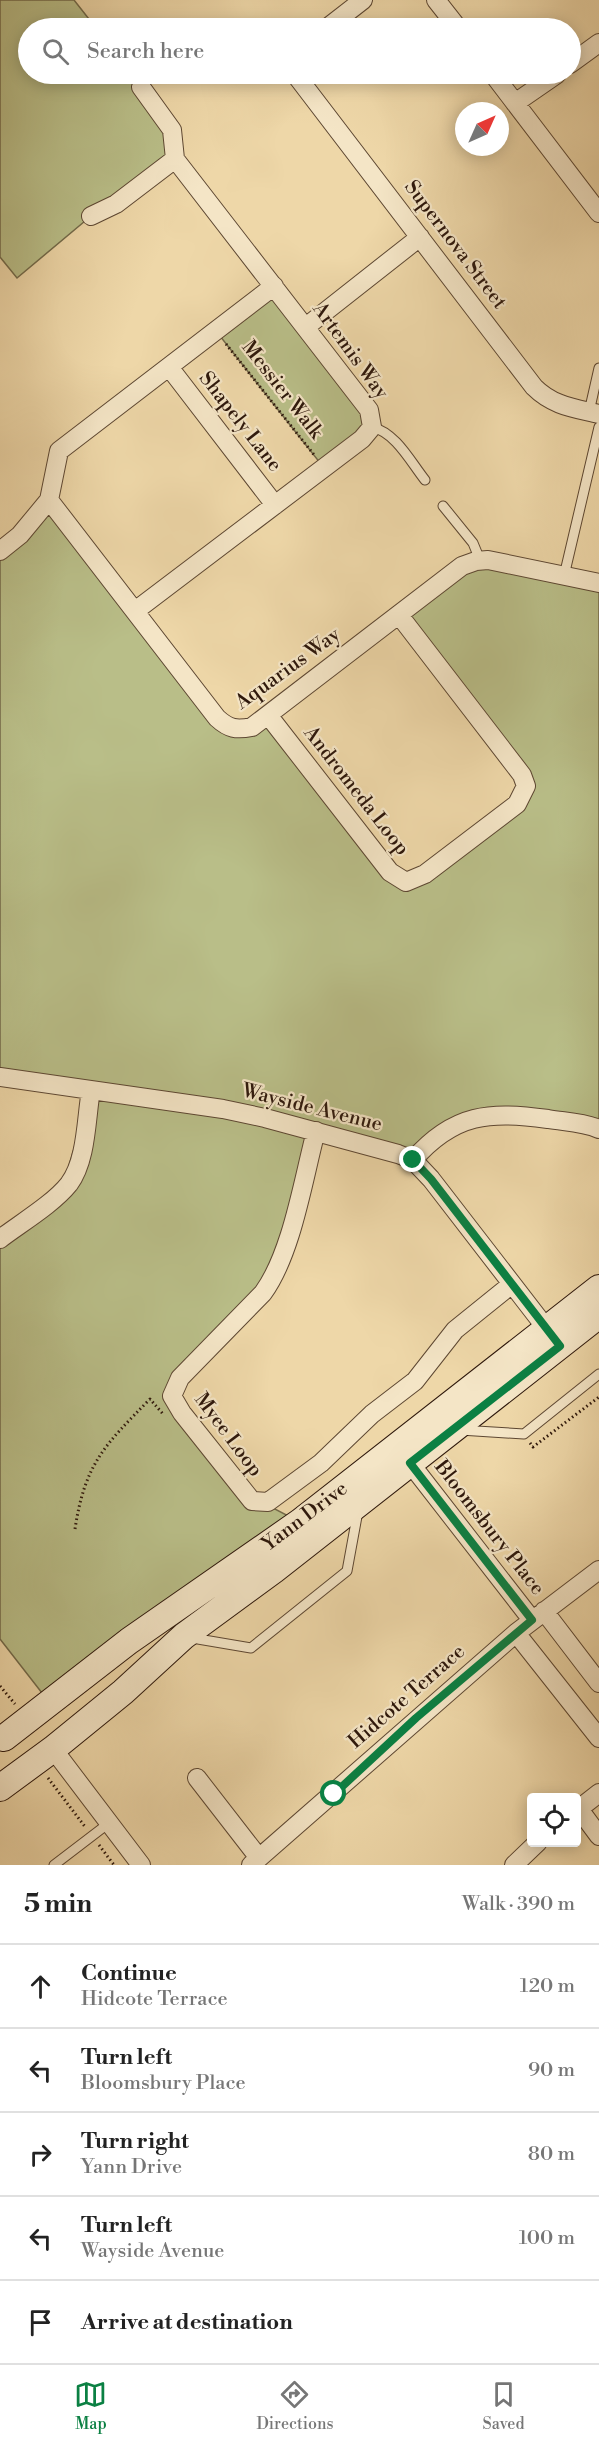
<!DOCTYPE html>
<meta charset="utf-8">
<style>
body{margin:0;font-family:"Libre Bodoni",serif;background:#f2f2f2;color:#222}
.controls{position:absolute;right:18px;bottom:18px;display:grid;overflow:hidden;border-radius:6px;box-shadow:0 3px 15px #0003}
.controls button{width:54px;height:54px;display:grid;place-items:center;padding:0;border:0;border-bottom:2px solid #e0e0e0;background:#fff;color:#222;font:30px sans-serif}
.compass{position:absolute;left:455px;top:102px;width:54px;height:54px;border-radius:50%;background:#fff;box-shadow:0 3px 15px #0003;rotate:45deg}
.stop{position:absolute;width:18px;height:18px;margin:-14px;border:4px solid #0b8043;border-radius:50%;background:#fff}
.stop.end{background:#0b8043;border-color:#fff;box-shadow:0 2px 6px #0008}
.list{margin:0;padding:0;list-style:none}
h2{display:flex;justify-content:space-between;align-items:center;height:78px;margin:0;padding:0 24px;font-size:26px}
h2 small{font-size:20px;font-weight:400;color:#767676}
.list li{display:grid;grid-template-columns:39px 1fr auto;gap:18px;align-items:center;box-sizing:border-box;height:84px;padding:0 24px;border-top:2px solid #e0e0e0}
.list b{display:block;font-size:22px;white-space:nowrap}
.list p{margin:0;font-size:20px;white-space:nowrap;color:#767676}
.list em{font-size:20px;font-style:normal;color:#767676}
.icon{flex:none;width:33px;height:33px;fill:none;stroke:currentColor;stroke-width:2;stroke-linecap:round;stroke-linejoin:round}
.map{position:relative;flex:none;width:599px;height:1865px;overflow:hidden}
.search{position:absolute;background:#fff;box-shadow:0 3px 15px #0003;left:18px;right:18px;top:18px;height:66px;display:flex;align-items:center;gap:15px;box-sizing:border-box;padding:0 21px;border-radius:33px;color:#767676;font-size:22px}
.sheet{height:498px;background:#fff}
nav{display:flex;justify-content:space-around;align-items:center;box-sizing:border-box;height:84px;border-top:2px solid #e0e0e0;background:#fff;font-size:16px;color:#767676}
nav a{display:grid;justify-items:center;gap:3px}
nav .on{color:#0b8043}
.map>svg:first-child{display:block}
.green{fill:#b9be88;stroke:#736a4a;stroke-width:1.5}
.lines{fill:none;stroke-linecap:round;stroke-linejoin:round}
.lane-casing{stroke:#5d4732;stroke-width:11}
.street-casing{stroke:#5d4732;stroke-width:20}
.secondary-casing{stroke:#2d170b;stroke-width:28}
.path{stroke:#2d170b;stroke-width:3;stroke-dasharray:1.5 3;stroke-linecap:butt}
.lane{stroke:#f4e5c6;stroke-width:9}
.street{stroke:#f4e5c6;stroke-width:18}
.secondary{stroke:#f4e5c6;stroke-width:26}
.route{stroke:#0b8043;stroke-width:8}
.labels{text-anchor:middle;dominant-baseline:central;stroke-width:4.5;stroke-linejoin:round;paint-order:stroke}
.street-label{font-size:20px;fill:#2d170b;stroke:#f4e5c6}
</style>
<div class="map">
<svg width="599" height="1865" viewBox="0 0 599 1865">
<rect width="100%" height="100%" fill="#eed7a8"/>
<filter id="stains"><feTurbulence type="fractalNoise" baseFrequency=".00333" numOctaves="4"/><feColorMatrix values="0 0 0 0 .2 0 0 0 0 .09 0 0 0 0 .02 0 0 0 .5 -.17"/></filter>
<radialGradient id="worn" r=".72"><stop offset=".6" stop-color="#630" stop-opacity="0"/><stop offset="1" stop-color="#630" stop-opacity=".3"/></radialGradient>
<path class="green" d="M 0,0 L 74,0 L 96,28 L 28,28 L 28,74 L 130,74 L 172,130 L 175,159 L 91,216 L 17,278 L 0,257 Z
M 274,286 L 371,422 L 324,468 L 216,331 Z
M 49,500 L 227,727 L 268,715 L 406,882 L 526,786 L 399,615 L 476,561 L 599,583 L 599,1129 L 479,1116 L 413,1160 L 316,1132 L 283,1255 L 174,1387 L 244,1493 L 300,1522 L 49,1702 L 0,1639 L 0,1239 L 62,1190 L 91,1090 L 0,1077 L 0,551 Z"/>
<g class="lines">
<g class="lane-casing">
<path id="lane" d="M 589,412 L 599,368
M 372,427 C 396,433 410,461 425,480
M 443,506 L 473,543 L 480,560
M 564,576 L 599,427
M 460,1430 L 524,1434 L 599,1374
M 192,1638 L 251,1648 L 347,1571 L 358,1511
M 54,1865 L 109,1823"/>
</g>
<g class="street-casing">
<path id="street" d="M 436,0 L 458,28
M 327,28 L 363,0
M 570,64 L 599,43
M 295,74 L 534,387 C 553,406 574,408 599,414
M 493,74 L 599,213
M 515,103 L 557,74
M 91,216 L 116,204 L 175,159
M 307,326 L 420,237
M 169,367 L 275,505
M 49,500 L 217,718 C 229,729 236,730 252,727 L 462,566 L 476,561 L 488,560 L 599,583
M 0,551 L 20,535 L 49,500 L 59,451 L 274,286
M 135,611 L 362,439 L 372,427 L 369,410 L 175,159 L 172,130 L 141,87
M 268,715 L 390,872 L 406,882 L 425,874 L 517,804 L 526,786 L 522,775 L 399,615
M 0,1077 L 223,1109 L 265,1118 L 398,1154 L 413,1160 L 431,1179 L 553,1337
M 316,1131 C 303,1180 292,1253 263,1293 L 180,1378 L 172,1396 L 182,1413 L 252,1501 L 268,1502 L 321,1463 L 372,1414 L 415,1381 L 455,1330 L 512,1284
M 413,1160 C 454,1113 490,1111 548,1119 C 565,1122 583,1122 599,1129
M 0,1239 C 21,1223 53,1204 69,1184 C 87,1160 86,1118 91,1090
M 410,1463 L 532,1620
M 544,1611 L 599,1683
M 516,1633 L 599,1738
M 53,1749 L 141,1865
M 197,1778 L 259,1858
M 579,1809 L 599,1836
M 576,1811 L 599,1793
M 251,1865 L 516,1633 L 599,1570
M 514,1865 L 538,1842"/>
</g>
<g class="secondary-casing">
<path id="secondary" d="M 4,1738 L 129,1641 L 300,1522 L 599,1288
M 0,1788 L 53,1749 L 123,1692 L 184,1636 L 274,1570 L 599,1315"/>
</g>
<path class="path" d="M 226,344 L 315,456
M 530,1443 L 533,1447 L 599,1397
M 75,1529 C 85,1463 105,1445 150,1399 L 163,1414
M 0,1686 L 15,1704
M 48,1778 L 86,1828
M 99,1845 L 114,1865"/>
<use href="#lane" class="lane"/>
<use href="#street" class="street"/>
<use href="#secondary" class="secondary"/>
</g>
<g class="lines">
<path class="route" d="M 334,1794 L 416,1718 L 532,1620 L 410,1463 L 560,1346 L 431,1179 L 413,1160"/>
</g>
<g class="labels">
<g class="street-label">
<text transform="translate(455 245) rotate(53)">Supernova Street</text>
<text transform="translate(350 351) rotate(54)">Artemis Way</text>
<text transform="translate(282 390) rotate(52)">Messier Walk</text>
<text transform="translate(240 422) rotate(52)">Shapely Lane</text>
<text transform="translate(288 669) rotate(-36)">Aquarius Way</text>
<text transform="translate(356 791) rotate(52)">Andromeda Loop</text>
<text transform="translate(312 1108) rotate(14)">Wayside Avenue</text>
<text transform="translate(228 1435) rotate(53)">Myee Loop</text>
<text transform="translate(305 1517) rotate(-37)">Yann Drive</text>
<text transform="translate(489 1528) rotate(52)">Bloomsbury Place</text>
<text transform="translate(407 1697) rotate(-41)">Hidcote Terrace</text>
</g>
</g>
<rect width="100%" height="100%" filter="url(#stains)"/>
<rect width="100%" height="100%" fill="url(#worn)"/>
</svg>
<div class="controls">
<button><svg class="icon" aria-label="locate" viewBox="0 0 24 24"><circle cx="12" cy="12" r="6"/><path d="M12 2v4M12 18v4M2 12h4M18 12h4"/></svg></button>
</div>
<svg class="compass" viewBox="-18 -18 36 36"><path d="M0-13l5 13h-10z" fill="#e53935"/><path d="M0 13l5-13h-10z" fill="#767676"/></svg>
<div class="stop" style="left:334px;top:1794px"></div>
<div class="stop end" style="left:413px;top:1160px"></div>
<div class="search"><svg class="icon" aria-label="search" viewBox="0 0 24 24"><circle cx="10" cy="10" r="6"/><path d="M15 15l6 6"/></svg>Search here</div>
</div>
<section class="sheet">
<h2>5 min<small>Walk · 390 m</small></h2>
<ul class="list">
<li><svg class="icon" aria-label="ahead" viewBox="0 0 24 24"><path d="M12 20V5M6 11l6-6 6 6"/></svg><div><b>Continue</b><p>Hidcote Terrace</p></div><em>120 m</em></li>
<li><svg class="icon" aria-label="left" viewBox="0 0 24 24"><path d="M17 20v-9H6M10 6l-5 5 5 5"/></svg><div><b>Turn left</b><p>Bloomsbury Place</p></div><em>90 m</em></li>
<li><svg class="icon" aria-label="right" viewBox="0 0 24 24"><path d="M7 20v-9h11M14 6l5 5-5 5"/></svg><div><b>Turn right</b><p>Yann Drive</p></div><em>80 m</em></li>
<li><svg class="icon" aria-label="left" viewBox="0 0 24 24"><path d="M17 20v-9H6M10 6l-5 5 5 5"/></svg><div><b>Turn left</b><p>Wayside Avenue</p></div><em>100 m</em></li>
<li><svg class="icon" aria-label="arrive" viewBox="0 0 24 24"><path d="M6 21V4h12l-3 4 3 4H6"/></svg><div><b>Arrive at destination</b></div></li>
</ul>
</section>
<nav>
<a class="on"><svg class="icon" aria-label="map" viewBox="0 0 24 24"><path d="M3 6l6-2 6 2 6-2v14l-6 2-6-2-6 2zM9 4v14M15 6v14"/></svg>Map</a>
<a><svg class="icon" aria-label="directions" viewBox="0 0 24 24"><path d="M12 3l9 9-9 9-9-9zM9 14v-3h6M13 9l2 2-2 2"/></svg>Directions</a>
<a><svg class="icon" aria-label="saved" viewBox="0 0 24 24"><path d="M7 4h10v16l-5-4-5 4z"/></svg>Saved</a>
</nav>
